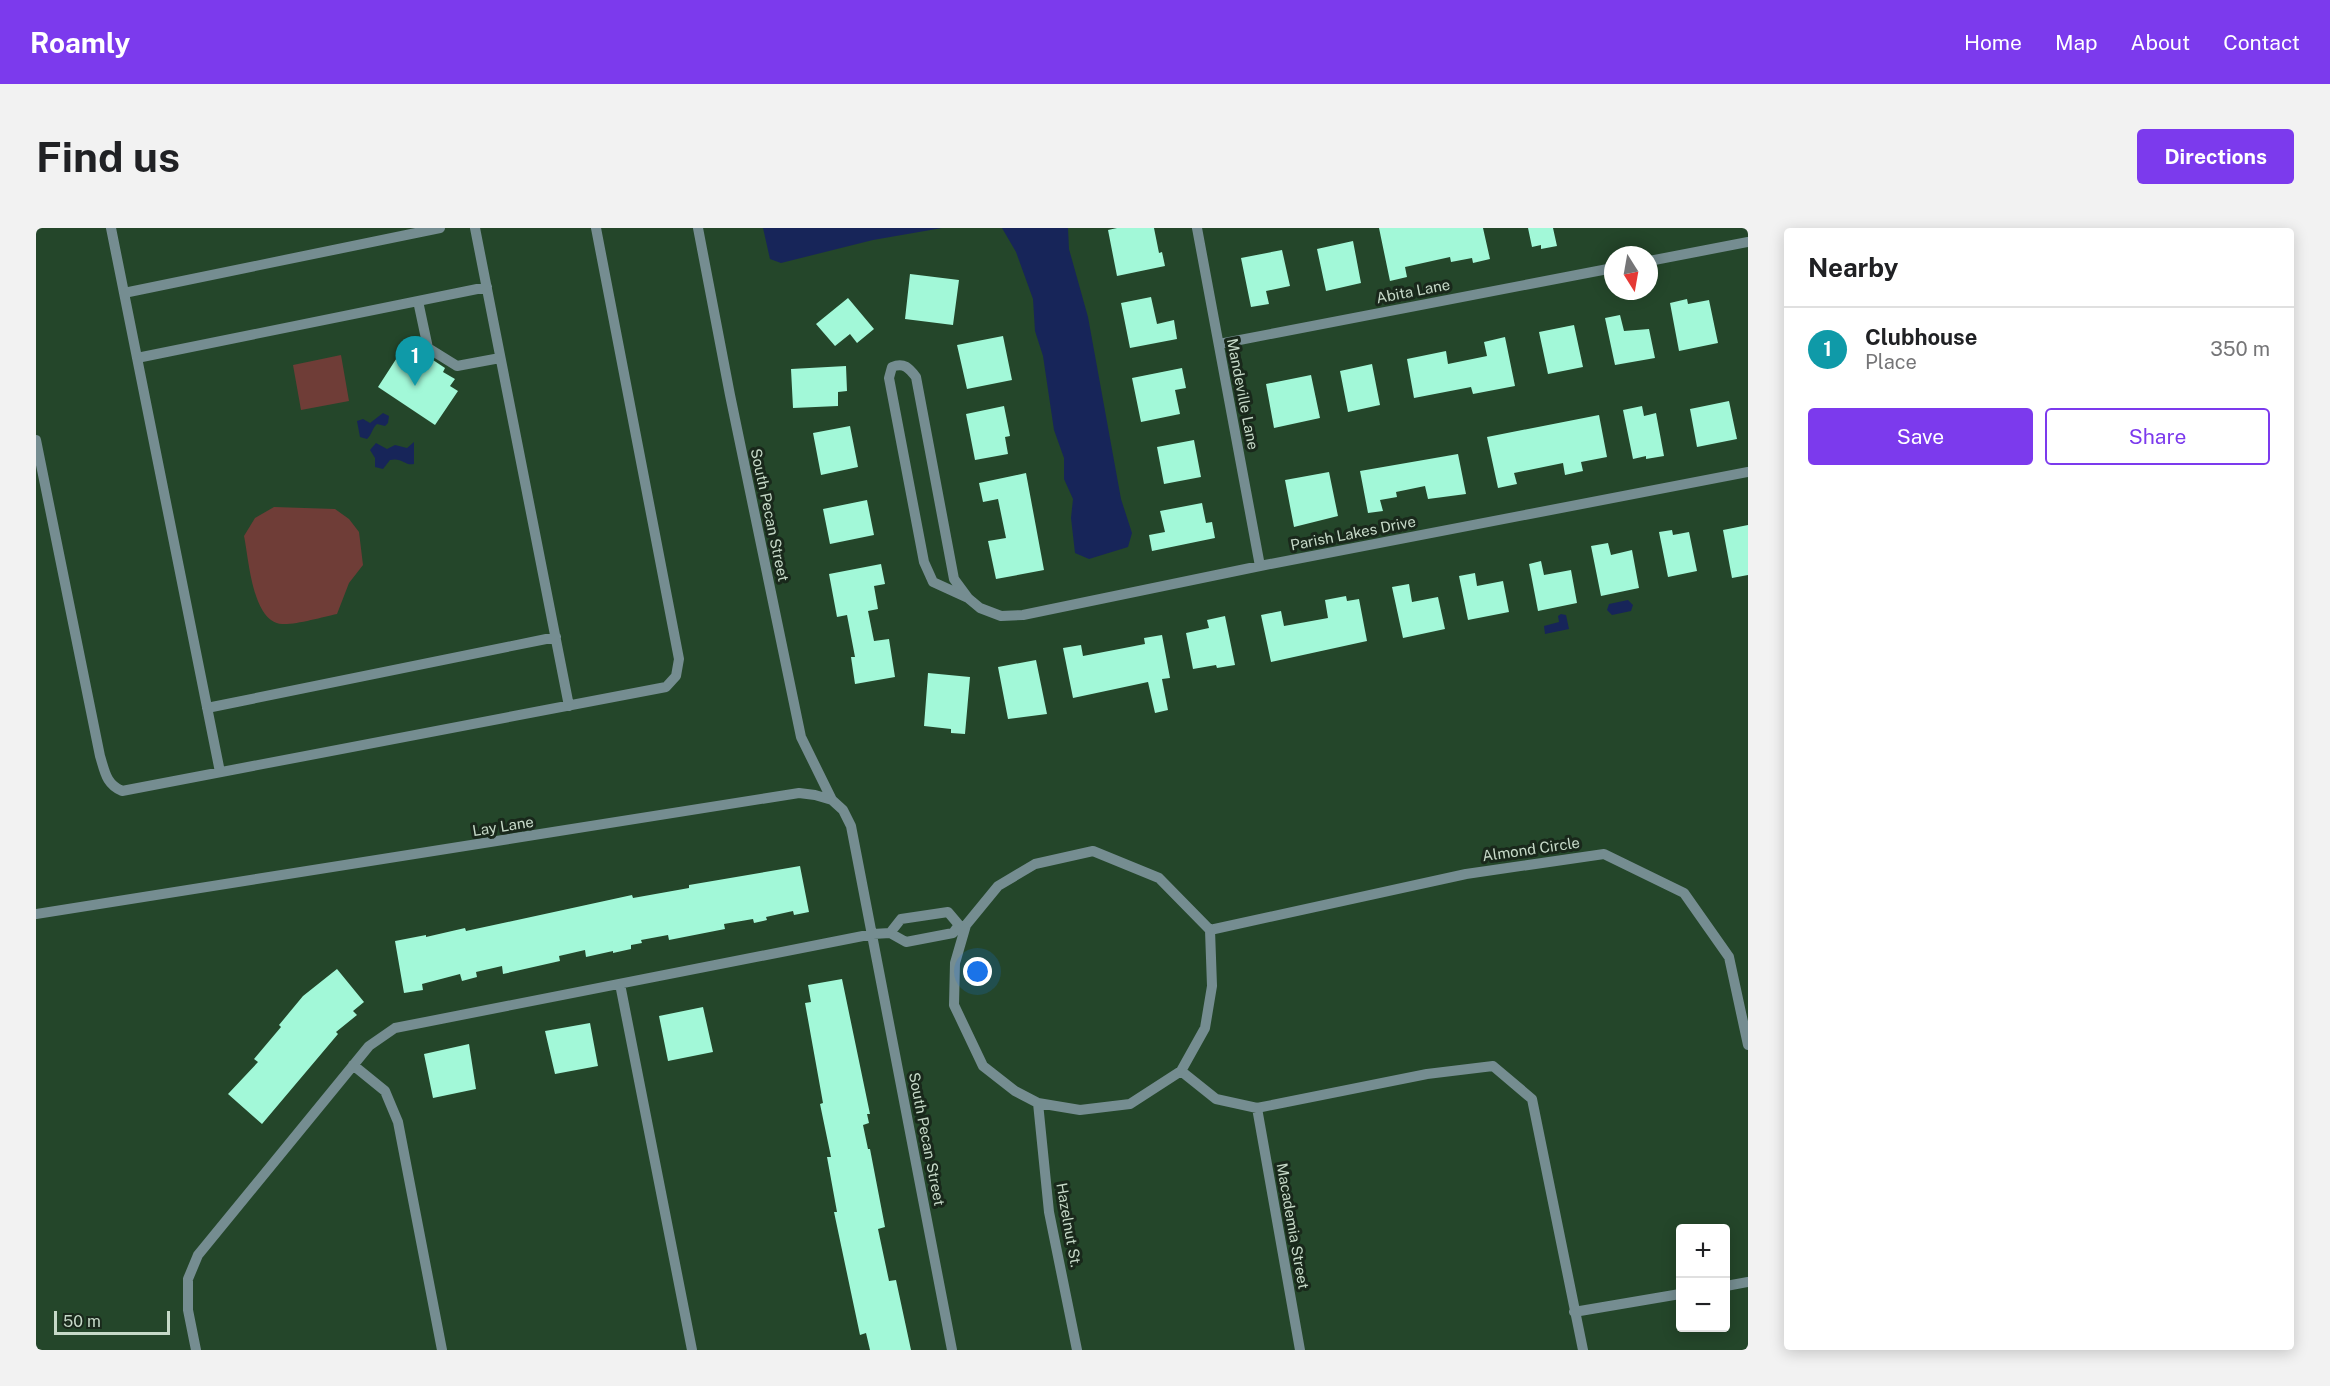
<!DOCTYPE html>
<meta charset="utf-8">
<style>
body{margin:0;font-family:"Public Sans",sans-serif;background:#f2f2f2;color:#202124}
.controls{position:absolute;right:18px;bottom:18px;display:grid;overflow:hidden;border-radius:6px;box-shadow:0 3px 15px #0003}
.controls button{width:54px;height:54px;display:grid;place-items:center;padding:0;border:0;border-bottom:2px solid #e0e0e0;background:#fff;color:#202124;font:30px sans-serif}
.compass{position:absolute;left:1568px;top:18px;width:54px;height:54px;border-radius:50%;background:#fff;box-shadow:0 3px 15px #0003;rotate:169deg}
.scale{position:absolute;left:18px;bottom:15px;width:116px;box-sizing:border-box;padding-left:6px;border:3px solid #c6d9c8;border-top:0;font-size:16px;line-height:21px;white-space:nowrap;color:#c6d9c8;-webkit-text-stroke:4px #19281b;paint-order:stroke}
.you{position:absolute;left:942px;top:744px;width:21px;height:21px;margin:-15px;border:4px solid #fff;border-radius:50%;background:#1a73e8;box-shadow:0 0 0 9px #1a73e833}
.badge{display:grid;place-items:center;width:39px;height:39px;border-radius:50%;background:#7c3aed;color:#fff;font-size:20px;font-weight:700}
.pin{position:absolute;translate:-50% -50px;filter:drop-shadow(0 2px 3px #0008)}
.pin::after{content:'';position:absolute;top:32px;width:21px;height:18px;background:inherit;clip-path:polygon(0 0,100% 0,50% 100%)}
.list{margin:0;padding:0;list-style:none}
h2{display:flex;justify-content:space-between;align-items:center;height:78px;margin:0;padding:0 24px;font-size:26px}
h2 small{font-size:20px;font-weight:400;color:#757577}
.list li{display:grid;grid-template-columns:39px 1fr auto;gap:18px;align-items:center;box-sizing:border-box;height:84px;padding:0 24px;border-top:2px solid #e0e0e0}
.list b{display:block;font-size:22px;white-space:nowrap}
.list p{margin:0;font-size:20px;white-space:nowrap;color:#757577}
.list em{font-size:20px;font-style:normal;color:#757577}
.actions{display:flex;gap:12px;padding:18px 24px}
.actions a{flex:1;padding:14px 0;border:2px solid #7c3aed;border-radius:6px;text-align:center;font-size:21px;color:#7c3aed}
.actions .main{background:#7c3aed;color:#fff}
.map{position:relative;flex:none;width:1712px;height:1122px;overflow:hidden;border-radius:6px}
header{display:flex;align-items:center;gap:36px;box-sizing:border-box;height:84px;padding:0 30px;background:#7c3aed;color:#fff}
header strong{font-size:28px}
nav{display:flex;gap:33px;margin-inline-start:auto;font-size:21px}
.intro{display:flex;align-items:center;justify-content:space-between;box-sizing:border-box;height:144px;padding:0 36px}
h1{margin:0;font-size:42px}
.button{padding:15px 27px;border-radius:6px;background:#7c3aed;color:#fff;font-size:21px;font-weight:700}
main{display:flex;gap:36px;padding:0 36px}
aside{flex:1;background:#fff;border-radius:6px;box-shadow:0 3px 15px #0003}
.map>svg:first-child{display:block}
.green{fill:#6f3d37}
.water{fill:#172559}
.building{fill:#a2f8d8}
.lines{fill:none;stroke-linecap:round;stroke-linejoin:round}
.minor{stroke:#758d91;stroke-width:10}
.labels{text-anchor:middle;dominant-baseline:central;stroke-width:6;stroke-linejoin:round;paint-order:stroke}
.street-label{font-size:15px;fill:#c6d9c8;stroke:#19281b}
</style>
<header>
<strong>Roamly</strong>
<nav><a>Home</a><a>Map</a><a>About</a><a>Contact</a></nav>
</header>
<div class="intro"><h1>Find us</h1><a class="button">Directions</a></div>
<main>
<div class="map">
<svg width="1712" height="1122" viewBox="0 0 1712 1122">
<rect width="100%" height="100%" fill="#24462a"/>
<path class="green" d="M 305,127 L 313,173 L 265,182 L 257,137 Z
M 238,279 L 299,281 L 313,291 L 323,304 L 327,337 L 313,355 L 301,386 C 287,389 259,397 246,396 C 216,394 213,331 208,308 L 219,290 Z"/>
<path class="water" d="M 727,0 L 906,0 L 837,12 L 745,35 L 734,31 Z
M 966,0 L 1032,0 L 1033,21 L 1052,89 L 1085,271 L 1096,305 L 1092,319 L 1053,331 L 1039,325 L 1035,290 L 1037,271 L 1028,251 L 1028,230 L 1018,202 L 1007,128 L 999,103 L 997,71 L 980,24 Z
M 347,185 L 353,188 L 352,195 L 349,198 L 341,196 C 336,200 336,207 331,211 L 324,209 L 321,193 L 327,191 L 334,195 Z
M 378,214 L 378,236 C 369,238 366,229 354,232 L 347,241 L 339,239 L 339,230 L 334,222 L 340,215 L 351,221 L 359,217 L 371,220 Z
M 1592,372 L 1597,377 L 1595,383 L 1576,387 L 1571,382 L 1573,376 Z
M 1525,386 L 1530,387 L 1533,401 L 1509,406 L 1508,398 L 1523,394 L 1522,388 Z"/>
<path class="building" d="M 1081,0 L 1118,0 L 1123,25 L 1126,24 L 1129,38 L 1081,48 L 1072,2 Z
M 1343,0 L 1447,0 L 1454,31 L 1437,35 L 1436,30 L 1415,34 L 1414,29 L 1369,39 L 1371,49 L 1354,53 Z
M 1492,0 L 1517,0 L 1521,18 L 1505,21 L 1505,17 L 1496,19 Z
M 1317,13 L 1325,55 L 1290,63 L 1281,21 Z
M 1246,22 L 1254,58 L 1230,63 L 1233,76 L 1215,79 L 1205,30 Z
M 874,46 L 923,52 L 917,97 L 869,91 Z
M 1115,69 L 1121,96 L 1138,92 L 1141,111 L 1094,120 L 1085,75 Z
M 812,70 L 838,101 L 821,115 L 814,106 L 799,118 L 780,96 Z
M 1651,71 L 1652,76 L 1673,72 L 1682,115 L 1643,123 L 1634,75 Z
M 1584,87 L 1588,103 L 1613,101 L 1619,130 L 1579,137 L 1569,90 Z
M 1538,97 L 1547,139 L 1512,146 L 1503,104 Z
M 967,108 L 976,152 L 931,161 L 921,117 Z
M 1469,109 L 1479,158 L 1437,166 L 1435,159 L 1378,170 L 1371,131 L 1410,123 L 1412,136 L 1451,128 L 1448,114 Z
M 364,125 L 378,134 L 383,128 L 395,135 L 397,132 L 409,140 L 407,144 L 419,151 L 414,158 L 422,163 L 399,197 L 342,159 Z
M 1336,136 L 1344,177 L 1312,184 L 1304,143 Z
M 810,138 L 811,163 L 802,164 L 802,178 L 757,180 L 755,141 Z
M 1146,140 L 1150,160 L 1139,162 L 1144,186 L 1105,194 L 1096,150 Z
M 1275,147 L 1284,190 L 1238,200 L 1230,156 Z
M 1693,173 L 1701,211 L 1661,219 L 1654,181 Z
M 968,178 L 974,208 L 969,209 L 972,226 L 939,232 L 930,186 Z
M 1606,178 L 1608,188 L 1620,185 L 1628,228 L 1610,231 L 1610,228 L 1597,231 L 1587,182 Z
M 1563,187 L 1571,229 L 1545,234 L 1547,243 L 1529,247 L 1527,235 L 1478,245 L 1481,256 L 1462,260 L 1451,209 Z
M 814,198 L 822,239 L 785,247 L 777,205 Z
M 1158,212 L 1165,249 L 1128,256 L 1121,219 Z
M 1422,226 L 1430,266 L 1392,271 L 1389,258 L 1360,264 L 1361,269 L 1344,272 L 1347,283 L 1332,285 L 1324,243 Z
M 1293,244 L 1302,288 L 1258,299 L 1249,252 Z
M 990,245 L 1008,342 L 960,351 L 952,313 L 970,310 L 962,271 L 947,274 L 943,255 Z
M 831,272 L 838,307 L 794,316 L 787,281 Z
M 1166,275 L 1170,295 L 1176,294 L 1179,310 L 1116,323 L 1113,307 L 1129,304 L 1124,283 Z
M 1712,297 L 1712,347 L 1696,350 L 1687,302 Z
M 1636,302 L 1637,307 L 1653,304 L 1661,343 L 1632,349 L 1623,304 Z
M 1572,315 L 1575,327 L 1596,322 L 1603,360 L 1565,368 L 1555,318 Z
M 1505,333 L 1508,347 L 1535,342 L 1541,375 L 1502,383 L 1493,336 Z
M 845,336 L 849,356 L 838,358 L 842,381 L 832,383 L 838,413 L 853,411 L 859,449 L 819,456 L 815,429 L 819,429 L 811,387 L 801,389 L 793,346 Z
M 1439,345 L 1441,358 L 1467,353 L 1473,384 L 1432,392 L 1423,348 Z
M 1373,356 L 1376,374 L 1402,369 L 1409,401 L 1367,410 L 1356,359 Z
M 1310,368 L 1311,373 L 1323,371 L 1331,413 L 1235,434 L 1225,387 L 1245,383 L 1248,398 L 1292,390 L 1289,372 Z
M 1189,388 L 1199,437 L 1181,440 L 1180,437 L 1157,441 L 1150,405 L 1173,400 L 1171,392 Z
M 1126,407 L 1134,450 L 1126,451 L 1132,482 L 1119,485 L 1112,454 L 1037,470 L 1027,420 L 1045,417 L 1047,428 L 1109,416 L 1108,410 Z
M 1000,432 L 1011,486 L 972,491 L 962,439 Z
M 892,445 L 934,449 L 929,506 L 915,505 L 915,501 L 888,498 Z
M 764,638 L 773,684 L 758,687 L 757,683 L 730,689 L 731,692 L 718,695 L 717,691 L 688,696 L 689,701 L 633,712 L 632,707 L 605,712 L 606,715 L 595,717 L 595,721 L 577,725 L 577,723 L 550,729 L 549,722 L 523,728 L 524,733 L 467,746 L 466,738 L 440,744 L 441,749 L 426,753 L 424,746 L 386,756 L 387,762 L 368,765 L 359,713 L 390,707 L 390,709 L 429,700 L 430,703 L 596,667 L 597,670 L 653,660 L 653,657 Z
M 301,741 L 328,774 L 317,783 L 321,787 L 300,804 L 302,806 L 226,896 L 192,866 L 222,834 L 218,831 L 245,799 L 243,797 L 267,768 Z
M 806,751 L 834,886 L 831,886 L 833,895 L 827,897 L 832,921 L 834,921 L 849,999 L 842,1001 L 853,1053 L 860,1052 L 875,1122 L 834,1122 L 830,1105 L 824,1107 L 798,984 L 801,984 L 791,929 L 795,929 L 784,876 L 787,875 L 769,775 L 775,774 L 772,757 Z
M 667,779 L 677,824 L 632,833 L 623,788 Z
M 554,795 L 562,838 L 519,846 L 509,803 Z
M 433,816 L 440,861 L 397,870 L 388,826 Z"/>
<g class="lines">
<path class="minor" d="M 75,0 L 184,544
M 439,0 L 533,478
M 662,0 L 694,167 L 765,509 L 796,572
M 1161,0 L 1224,338
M 1613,33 L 1712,14
M 88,65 L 404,0
M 382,73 L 392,120 L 421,138 L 464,130
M 1183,116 L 1577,40
M 101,130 L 451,59
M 0,212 L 64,528 C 69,544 70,556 86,563 L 630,459 L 640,448 L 643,431 L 560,0
M 932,370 L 918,351 L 880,149 C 873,140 868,134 856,139 L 853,150 L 888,334 L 897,354 L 932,370 L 944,380 L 965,388 L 987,387 L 1224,338 L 1712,244
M 171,480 L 520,409
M 1057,623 L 1123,650 L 1174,702 L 1176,758 L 1169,800 L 1145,843 L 1094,876 L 1044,882 L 1002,875 L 979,863 L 947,838 L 918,777 L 919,735 L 930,697 L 962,658 L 999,636 Z
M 0,686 L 763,565 L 779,567 L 796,572 L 807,582 L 815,598 L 916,1122
M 1174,702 L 1430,646 L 1568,626 L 1648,665 L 1693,729 L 1712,817
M 854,705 L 865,691 L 912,684 L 923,697
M 584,756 L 656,1122
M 317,837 L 349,863 L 362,894 L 406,1122
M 1145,843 L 1180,871 L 1221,880 L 1391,846 L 1457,838 L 1496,871 L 1547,1122
M 1002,875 L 1013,984 L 1041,1122
M 1221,880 L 1264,1122
M 1690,1058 L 1712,1054
M 1538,1084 L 1644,1066
M 160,1122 L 152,1082 L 152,1051 L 162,1027 L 333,818 L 359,800 L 837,706 L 854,705 L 870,714 L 917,705 L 923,697"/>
</g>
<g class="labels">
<g class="street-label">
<text transform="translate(1377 63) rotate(-11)">Abita Lane</text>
<text transform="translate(1207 166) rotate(79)">Mandeville Lane</text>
<text transform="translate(734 287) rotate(78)">South Pecan Street</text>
<text transform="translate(1317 305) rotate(-11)">Parish Lakes Drive</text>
<text transform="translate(467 598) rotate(-9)">Lay Lane</text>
<text transform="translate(1495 621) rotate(-8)">Almond Circle</text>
<text transform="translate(891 911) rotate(79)">South Pecan Street</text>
<text transform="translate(1033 997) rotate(80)">Hazelnut St.</text>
<text transform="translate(1257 998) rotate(80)">Macademia Street</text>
</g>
</g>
</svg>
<div class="controls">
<button>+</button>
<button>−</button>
</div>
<svg class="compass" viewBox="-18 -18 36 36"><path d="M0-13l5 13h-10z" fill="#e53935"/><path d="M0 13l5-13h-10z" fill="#757577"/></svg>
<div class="scale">50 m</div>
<div class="you"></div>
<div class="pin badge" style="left:379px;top:158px;background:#0f9aa8">1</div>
</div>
<aside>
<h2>Nearby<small></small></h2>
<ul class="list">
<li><span class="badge" style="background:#0f9aa8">1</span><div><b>Clubhouse</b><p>Place</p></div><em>350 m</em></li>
</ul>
<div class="actions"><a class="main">Save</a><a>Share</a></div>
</aside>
</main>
